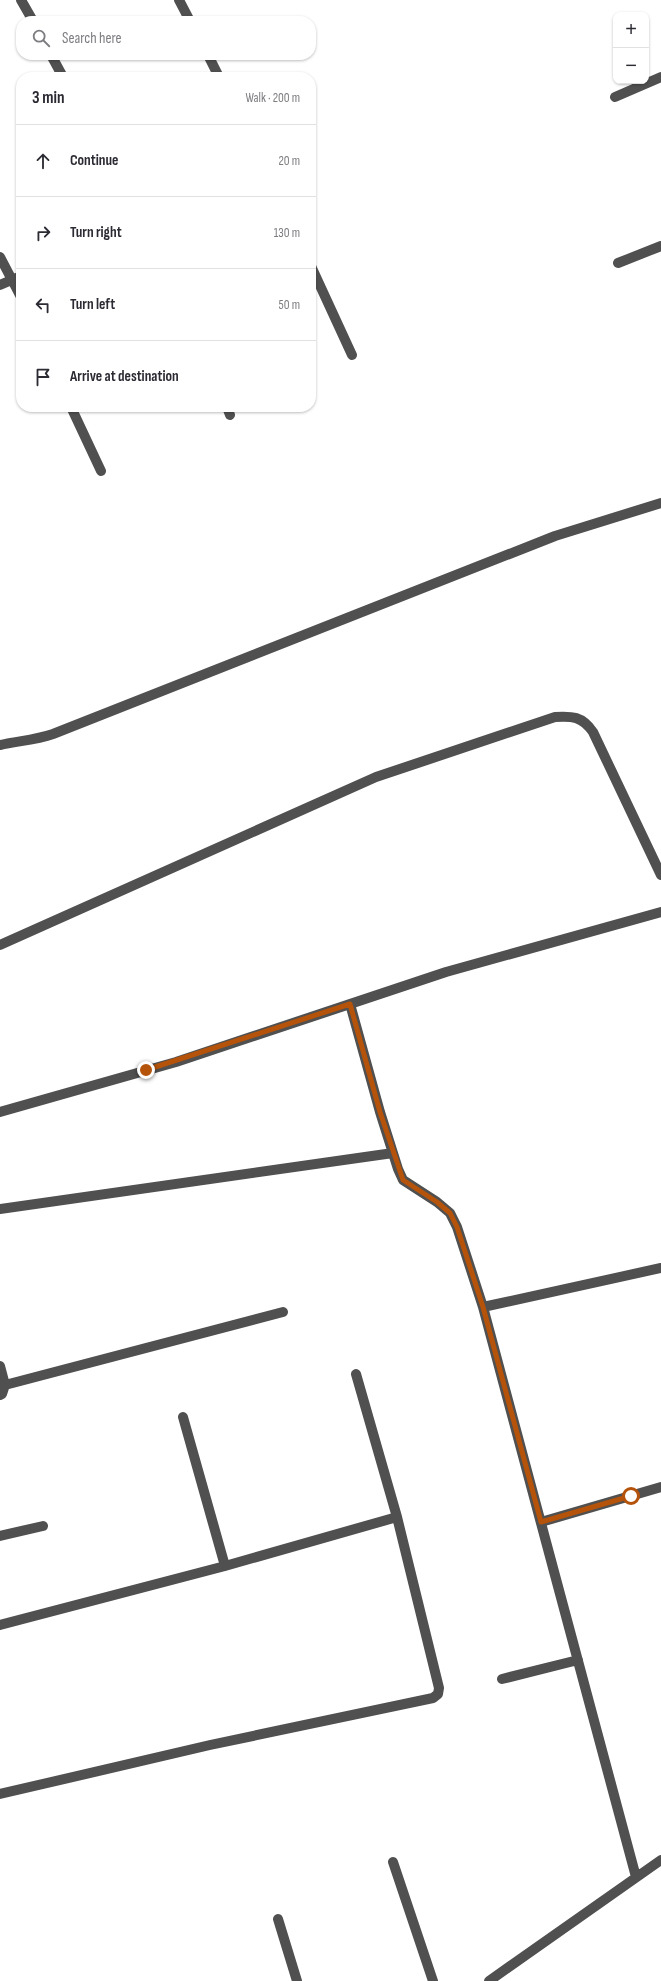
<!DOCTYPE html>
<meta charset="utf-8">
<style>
body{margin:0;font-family:"Sofia Sans Condensed",sans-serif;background:#f2f2f3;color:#2b2b33}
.controls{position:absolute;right:12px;top:12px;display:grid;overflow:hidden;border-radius:8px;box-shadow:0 1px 3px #0004}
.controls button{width:36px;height:36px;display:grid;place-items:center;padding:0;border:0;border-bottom:1px solid #e1e1e2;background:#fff;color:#2b2b33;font:20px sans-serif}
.stop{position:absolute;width:12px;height:12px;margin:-9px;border:3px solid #b45309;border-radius:50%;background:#fff}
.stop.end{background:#b45309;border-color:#fff;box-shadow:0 1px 4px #0008}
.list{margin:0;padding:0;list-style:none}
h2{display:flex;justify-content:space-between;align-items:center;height:52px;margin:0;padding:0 16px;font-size:17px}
h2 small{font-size:13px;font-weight:400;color:#7c7c81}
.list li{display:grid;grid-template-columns:26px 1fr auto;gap:12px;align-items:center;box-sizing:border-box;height:72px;padding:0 16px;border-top:1px solid #e1e1e2}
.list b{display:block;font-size:15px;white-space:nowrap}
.list em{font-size:13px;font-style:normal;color:#7c7c81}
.icon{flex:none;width:22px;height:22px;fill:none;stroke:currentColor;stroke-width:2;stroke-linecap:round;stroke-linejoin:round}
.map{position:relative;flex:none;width:661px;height:1981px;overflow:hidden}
.search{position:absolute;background:#fff;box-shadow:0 1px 3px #0004;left:16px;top:16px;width:300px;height:44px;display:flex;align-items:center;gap:10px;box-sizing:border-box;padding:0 14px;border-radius:16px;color:#7c7c81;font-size:15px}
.panel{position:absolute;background:#fff;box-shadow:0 1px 3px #0004;left:16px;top:72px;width:300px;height:340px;border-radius:16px}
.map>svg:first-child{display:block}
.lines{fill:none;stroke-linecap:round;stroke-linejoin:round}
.minor{stroke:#505050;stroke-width:10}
.route{stroke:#b45309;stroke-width:5}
</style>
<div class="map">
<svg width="661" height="1981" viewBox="0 0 661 1981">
<rect width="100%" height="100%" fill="#fff"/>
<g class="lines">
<path class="minor" d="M 21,0 L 33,21
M 179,0 L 190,21
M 51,55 L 63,77
M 208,55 L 219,77
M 615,97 L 661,77
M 0,257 L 21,297
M 618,263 L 661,246
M 311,266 L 352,355
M 0,285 L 21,276
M 71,407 L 101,471
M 227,407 L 230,415
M 0,745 C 18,741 36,740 53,734 L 555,536 L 661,503
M 0,945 L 376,777 L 555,717 C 572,716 582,716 593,732 L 661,875
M 350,1004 L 380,1112 L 398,1169 L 403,1180 L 437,1202 L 450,1213 L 457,1227 L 483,1307 L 636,1877
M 0,1112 L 176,1062 L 446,972 L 661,912
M 0,1209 L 393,1153
M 483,1307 L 661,1268
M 0,1366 L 5,1385 L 2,1394 L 0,1395
M 5,1385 L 283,1312
M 183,1417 L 225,1566
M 541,1522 L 661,1487
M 0,1536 L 43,1526
M 0,1625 L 225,1566 L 397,1517
M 502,1679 L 578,1660
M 0,1794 L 210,1745 L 433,1698 L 438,1694 L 439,1688 L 397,1517 L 356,1374
M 393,1862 L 433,1981
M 278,1919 L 297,1981
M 489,1981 L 661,1860"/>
</g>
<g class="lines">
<path class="route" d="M 146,1070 L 350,1004 L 380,1112 L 403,1180 L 437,1202 L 450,1213 L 457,1227 L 483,1307 L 541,1522 L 631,1496"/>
</g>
</svg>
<div class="controls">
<button>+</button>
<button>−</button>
</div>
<div class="stop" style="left:631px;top:1496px"></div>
<div class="stop end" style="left:146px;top:1070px"></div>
<div class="search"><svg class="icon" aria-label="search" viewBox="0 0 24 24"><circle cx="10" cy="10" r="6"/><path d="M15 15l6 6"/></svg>Search here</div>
<section class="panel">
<h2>3 min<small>Walk · 200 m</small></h2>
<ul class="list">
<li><svg class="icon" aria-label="ahead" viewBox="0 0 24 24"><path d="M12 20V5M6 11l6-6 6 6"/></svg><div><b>Continue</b></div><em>20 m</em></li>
<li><svg class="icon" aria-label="right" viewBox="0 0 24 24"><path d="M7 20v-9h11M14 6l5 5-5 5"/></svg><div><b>Turn right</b></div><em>130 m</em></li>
<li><svg class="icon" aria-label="left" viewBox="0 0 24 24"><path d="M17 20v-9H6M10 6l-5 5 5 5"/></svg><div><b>Turn left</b></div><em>50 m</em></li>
<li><svg class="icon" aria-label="arrive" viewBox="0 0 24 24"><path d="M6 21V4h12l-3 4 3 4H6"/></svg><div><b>Arrive at destination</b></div></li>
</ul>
</section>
</div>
